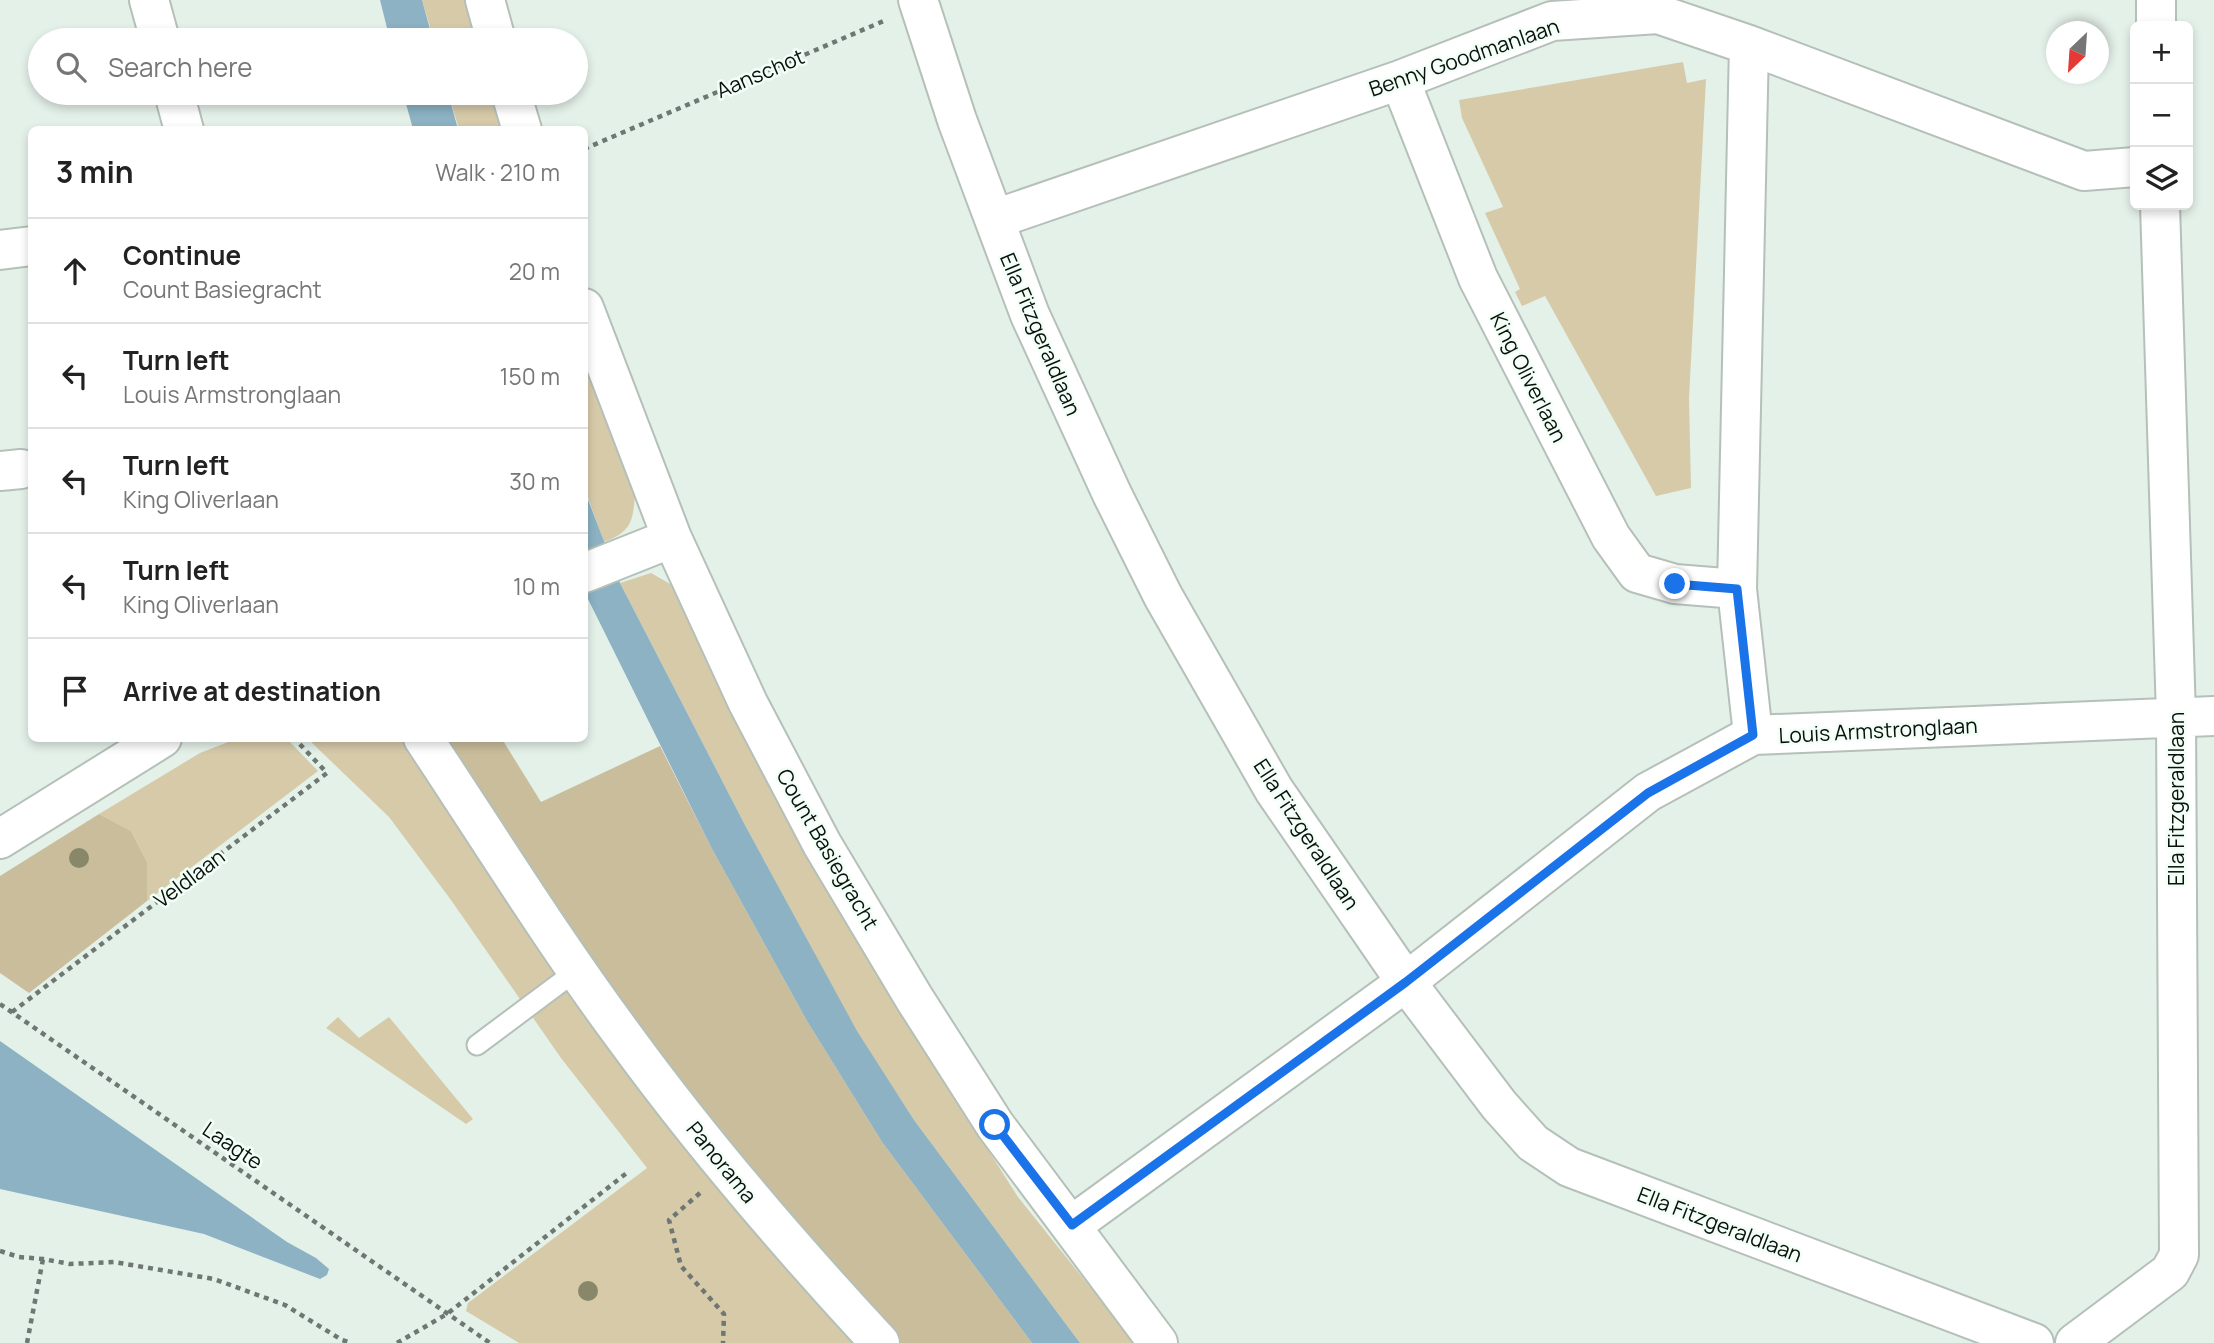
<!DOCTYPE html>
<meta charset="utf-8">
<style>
body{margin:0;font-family:Manrope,sans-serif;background:#f2f2f2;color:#222}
.controls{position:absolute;right:21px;top:21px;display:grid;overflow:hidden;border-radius:10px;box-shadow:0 4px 10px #0003}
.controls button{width:63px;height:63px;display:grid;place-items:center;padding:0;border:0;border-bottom:2px solid #e0e0e0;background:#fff;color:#222;font:35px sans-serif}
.compass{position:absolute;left:2046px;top:21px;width:63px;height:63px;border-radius:50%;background:#fff;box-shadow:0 4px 10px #0003;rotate:205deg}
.stop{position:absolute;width:21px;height:21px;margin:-16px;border:5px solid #1a73e8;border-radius:50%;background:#fff}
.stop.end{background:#1a73e8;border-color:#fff;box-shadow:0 2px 7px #0008}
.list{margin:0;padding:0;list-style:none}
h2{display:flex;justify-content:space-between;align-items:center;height:91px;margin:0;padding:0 28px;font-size:30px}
h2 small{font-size:23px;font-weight:400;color:#767676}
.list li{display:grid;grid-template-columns:46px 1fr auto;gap:21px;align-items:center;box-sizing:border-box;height:105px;padding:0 28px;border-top:2px solid #e0e0e0}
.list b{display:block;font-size:26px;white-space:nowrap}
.list p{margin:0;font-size:23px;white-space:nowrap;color:#767676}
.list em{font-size:23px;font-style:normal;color:#767676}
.icon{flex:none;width:38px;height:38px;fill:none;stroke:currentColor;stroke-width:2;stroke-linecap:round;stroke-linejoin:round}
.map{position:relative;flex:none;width:2214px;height:1343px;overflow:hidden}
.search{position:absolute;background:#fff;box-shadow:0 4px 10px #0003;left:28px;top:28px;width:560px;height:77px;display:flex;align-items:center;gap:18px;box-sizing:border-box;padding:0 24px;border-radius:38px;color:#767676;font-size:26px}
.panel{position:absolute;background:#fff;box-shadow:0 4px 10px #0003;left:28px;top:126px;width:560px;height:616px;border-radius:10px}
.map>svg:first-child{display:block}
.green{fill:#d6caa9}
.forest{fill:#c9bd9b}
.water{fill:#8cb2c3}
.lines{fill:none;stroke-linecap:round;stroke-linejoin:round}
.service-casing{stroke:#b4c0b8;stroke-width:23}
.minor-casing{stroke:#b4c0b8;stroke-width:42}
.path{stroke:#6f7772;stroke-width:4.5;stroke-dasharray:5 5;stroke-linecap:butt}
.service{stroke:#fff;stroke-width:19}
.minor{stroke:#fff;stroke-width:38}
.tree{fill:#89876a}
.route{stroke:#1a73e8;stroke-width:9}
.labels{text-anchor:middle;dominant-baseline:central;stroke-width:5;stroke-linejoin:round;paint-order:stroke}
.street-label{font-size:21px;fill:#0c100d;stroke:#f1fff6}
</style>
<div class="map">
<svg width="2214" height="1343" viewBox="0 0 2214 1343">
<rect width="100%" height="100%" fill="#e4f1e9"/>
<path class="green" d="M 422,0 L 470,0 L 481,40 L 434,40 Z
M 1683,62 L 1687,83 L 1706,79 L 1689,398 L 1691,488 L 1656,496 L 1545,296 L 1522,306 L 1515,292 L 1520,289 L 1485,213 L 1503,207 L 1462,118 L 1459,100 Z
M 448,93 L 495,93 L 504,129 L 459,129 Z
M 585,359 L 635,494 C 633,522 631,532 604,542 L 585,489 Z
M 651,573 L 672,585 L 734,710 L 899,1010 L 1018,1197 L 1135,1343 L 1080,1343 L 914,1120 L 857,1032 L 746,827 L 620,583 Z
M 236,739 L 287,739 L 318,771 L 147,901 L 147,862 L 131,831 L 99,814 L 200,753 Z
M 308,739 L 407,739 L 859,1343 L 519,1343 L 466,1311 L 468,1303 L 647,1168 L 561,1058 L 451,900 L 389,817 Z
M 338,1017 L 359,1038 L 389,1017 L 473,1119 L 466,1124 L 326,1028 Z"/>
<path class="forest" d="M 441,739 L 502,739 L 541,802 L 660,746 L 711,847 L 807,1021 L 882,1142 L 1032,1343 L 897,1343 L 675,1081 Z
M 99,814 L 131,831 L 147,862 L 147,901 L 29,993 L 0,973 L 0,876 Z"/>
<path class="water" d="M 380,0 L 422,0 L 433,40 L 390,40 Z
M 403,93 L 448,93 L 458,129 L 413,129 Z
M 584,489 L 620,583 L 746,827 L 857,1031 L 914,1120 L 1080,1343 L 1032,1343 L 882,1142 L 807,1021 L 711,847 L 585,593 Z
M 0,1041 L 287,1242 L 316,1258 L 329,1269 L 327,1275 L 320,1279 L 204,1234 L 0,1189 Z"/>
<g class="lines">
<g class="service-casing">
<path id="service" d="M 477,1045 L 576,971"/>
</g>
<g class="minor-casing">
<path id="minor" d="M 149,0 L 160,40
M 485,0 L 496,40
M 918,0 L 957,120 L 1030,315 L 1112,494 L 1163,596 L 1274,790 L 1406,982 L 1499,1105 L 1533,1143 L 1569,1167 L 2034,1343
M 2156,0 L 2156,26
M 1749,45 L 1737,589 L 1753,735
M 1400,80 L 1478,278 L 1611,537 L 1637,573 L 1675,584 L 1737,589
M 174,93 L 184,130
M 511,93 L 522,130
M 995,219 L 1400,80 L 1552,21 L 1658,14 L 1749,45 L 2084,171 L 2135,167
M 0,250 L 32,246
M 584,308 L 672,538 L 748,703 L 822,844 L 914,998 L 995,1125 L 1158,1343
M 0,471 L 21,469
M 584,573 L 672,538
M 423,738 C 490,839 553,941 625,1038 C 703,1145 790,1246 880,1343
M 0,839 L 162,738
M 1072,1225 L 1406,982 L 1648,792 L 1753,735 L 2214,716
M 2075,1343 L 2170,1272 L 2179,1255 L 2176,716 L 2160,205"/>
</g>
<path class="path" d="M 584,149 L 886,20
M 0,1004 L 490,1343
M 12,1012 L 327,773 L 294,738
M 700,1193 L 669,1220 L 681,1266 L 724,1314 L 723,1343
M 0,1251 L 19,1257 L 43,1259 L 70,1264 L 114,1262 L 214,1279 L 285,1305 L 342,1340 L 351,1343
M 27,1343 L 43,1259
M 397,1343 L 447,1314 L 628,1172"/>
<use href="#service" class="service"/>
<use href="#minor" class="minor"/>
</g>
<g class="tree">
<circle cx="79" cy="858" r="10"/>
<circle cx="588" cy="1291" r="10"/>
</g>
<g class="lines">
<path class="route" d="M 995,1125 L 1072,1225 L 1406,982 L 1648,793 L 1753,735 L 1737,589 L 1675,584"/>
</g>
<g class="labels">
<g class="street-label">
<text transform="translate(1464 57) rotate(-19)">Benny Goodmanlaan</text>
<text transform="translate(760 73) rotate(-23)">Aanschot</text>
<text transform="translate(1041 334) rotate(67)">Ella Fitzgeraldlaan</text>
<text transform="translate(1529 377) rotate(63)">King Oliverlaan</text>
<text transform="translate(1878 730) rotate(-3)">Louis Armstronglaan</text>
<text transform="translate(2176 799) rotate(-90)">Ella Fitzgeraldlaan</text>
<text transform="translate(1307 834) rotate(57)">Ella Fitzgeraldlaan</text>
<text transform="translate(828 849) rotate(60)">Count Basiegracht</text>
<text transform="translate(189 878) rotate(-37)">Veldlaan</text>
<text transform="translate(233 1145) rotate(34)">Laagte</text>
<text transform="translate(722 1162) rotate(51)">Panorama</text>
<text transform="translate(1720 1224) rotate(21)">Ella Fitzgeraldlaan</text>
</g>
</g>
</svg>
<div class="controls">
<button>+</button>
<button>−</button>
<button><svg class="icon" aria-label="layers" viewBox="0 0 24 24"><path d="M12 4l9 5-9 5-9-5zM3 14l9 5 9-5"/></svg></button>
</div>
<svg class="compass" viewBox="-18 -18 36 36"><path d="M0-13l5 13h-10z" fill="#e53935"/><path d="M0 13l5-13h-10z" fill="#767676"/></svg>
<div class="stop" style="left:995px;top:1125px"></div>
<div class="stop end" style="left:1675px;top:584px"></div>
<div class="search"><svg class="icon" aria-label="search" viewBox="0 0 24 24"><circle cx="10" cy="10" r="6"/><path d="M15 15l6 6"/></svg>Search here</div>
<section class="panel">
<h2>3 min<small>Walk · 210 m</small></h2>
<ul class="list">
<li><svg class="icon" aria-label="ahead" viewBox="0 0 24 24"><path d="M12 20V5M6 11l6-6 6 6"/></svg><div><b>Continue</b><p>Count Basiegracht</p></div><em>20 m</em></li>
<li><svg class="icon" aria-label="left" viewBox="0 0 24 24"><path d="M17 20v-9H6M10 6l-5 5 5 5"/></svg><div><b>Turn left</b><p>Louis Armstronglaan</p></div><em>150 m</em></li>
<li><svg class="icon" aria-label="left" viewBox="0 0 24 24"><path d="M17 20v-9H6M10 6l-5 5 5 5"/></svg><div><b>Turn left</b><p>King Oliverlaan</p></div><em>30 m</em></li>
<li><svg class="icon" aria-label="left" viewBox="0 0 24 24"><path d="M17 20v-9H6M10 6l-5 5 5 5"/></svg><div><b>Turn left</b><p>King Oliverlaan</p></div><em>10 m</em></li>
<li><svg class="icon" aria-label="arrive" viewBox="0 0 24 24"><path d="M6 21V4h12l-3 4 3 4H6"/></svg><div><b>Arrive at destination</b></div></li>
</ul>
</section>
</div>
